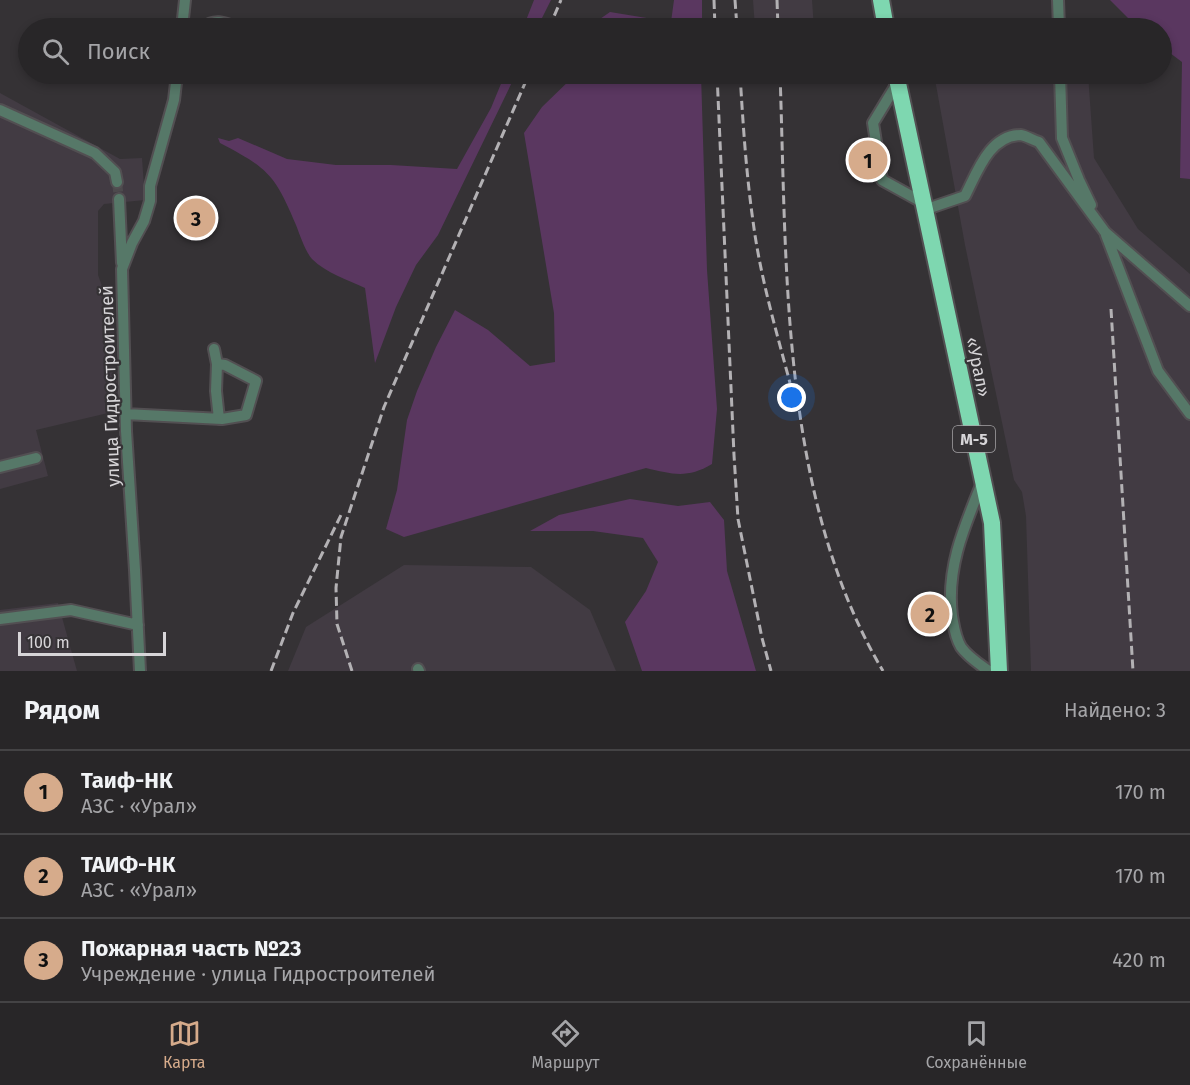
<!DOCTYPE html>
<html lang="ru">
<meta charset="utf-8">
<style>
body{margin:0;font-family:"Fira Sans",sans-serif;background:#302e30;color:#f1f3f6}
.scale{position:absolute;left:18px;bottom:15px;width:148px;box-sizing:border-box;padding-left:6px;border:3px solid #d7d5d8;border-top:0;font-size:16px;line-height:21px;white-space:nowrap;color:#d7d5d8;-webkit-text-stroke:4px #353235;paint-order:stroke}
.you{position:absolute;left:792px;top:398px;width:21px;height:21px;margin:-15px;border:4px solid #fff;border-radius:50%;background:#1a73e8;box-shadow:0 0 0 9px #1a73e833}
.badge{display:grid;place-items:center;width:39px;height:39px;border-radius:50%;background:#d6ab8b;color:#111;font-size:20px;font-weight:700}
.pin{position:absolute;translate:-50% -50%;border:3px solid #fff;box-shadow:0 2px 6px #0006}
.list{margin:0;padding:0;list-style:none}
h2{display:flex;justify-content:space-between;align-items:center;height:78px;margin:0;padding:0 24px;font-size:26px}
h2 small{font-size:20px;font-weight:400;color:#a5a5a8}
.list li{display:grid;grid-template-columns:39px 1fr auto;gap:18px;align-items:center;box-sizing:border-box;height:84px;padding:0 24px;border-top:2px solid #444345}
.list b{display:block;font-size:22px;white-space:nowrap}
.list p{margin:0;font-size:20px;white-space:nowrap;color:#a5a5a8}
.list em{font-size:20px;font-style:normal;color:#a5a5a8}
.icon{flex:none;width:33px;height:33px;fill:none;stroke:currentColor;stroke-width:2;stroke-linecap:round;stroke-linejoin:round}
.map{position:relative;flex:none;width:1190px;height:671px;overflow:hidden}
.search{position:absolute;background:#282628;box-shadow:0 3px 9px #0003;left:18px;right:18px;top:18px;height:66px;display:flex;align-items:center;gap:15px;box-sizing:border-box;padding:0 21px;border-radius:33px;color:#a5a5a8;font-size:22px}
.sheet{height:330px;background:#282628}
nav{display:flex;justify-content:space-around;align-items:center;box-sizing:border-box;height:84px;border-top:2px solid #444345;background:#282628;font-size:16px;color:#a5a5a8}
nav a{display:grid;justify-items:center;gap:3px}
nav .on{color:#d6ab8b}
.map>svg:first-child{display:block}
.built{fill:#423b43}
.green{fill:#5a3760}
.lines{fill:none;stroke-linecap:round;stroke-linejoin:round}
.minor-tunnel{stroke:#4d4a4d;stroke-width:10;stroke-dasharray:10 5;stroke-linecap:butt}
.minor-casing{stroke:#524f52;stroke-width:14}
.highway-casing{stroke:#524f52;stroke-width:20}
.minor{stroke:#567868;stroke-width:10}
.highway{stroke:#7ed7b0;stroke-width:16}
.rail{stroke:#b3b1b4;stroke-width:3;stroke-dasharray:9 4.5;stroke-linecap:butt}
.labels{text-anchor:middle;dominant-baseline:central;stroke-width:4.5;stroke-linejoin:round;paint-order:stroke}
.shield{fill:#353235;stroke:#a6a4a7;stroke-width:1.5}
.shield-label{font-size:16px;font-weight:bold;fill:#d7d5d8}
.street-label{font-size:18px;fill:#d7d5d8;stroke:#353235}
</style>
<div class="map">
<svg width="1190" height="671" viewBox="0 0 1190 671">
<rect width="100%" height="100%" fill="#353235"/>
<path class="built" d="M 753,0 L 812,0 L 814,28 L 755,28 Z
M 934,74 L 1088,74 L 1094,158 L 1138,229 L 1190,274 L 1190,671 L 1031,671 L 1026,516 L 1022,492 L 1014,480 L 965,245 Z
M 0,93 L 120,159 L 142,158 L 145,200 L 104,204 L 98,211 L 98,275 L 113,316 L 119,409 L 108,413 L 36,430 L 48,476 L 0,489 Z
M 404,565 L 531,567 L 590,610 L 616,671 L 288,671 L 306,627 Z
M 58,603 L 77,671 L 0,671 L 0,610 Z"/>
<path class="green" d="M 534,0 L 551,0 L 537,28 L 523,28 Z
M 674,0 L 702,0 L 702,28 L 587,28 L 610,12 L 671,22 Z
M 1110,0 L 1190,0 L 1190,179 L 1180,178 L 1182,62 L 1162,47 L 1162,28 L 1138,28 Z
M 505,74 L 516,74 L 438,235 L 416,265 L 396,307 L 375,363 L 365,288 C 348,280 326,273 312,259 C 305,251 300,235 296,225 C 275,175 268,168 220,143 L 218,138 L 229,141 L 238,138 L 287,159 L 336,165 L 391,165 L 457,169 L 491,108 Z
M 576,74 L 701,74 L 707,270 L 717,409 L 712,464 C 687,479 672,474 646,468 L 404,537 L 386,529 L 397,490 L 407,420 L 417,391 L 436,347 L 455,310 L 488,330 L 530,366 L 555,362 L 554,313 L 524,133 L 542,107 Z
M 630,499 L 678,506 L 710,502 L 724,520 L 727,571 L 756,671 L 642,671 L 625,622 L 646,591 L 658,562 L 643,538 L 593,531 L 530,531 L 559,515 Z"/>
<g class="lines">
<path class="minor-tunnel" d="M 117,182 L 119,199"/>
<g class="minor-casing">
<path id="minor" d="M 1058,0 L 1059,28
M 182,28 L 185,0
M 203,28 C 215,18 225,23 238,28
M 1060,74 L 1062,138 L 1079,180 L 1091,205
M 898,82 L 873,123 L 882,180 L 922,202
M 0,110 L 95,153 L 115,172 L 117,182
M 119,199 L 122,263
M 924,210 L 965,196 C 977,173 989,135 1021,135 C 1026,136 1033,140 1039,142 L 1105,232 L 1190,306
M 1106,235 L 1158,371 L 1190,414
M 217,364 L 216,391 L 219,419
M 125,414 L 222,419 L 246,415 L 256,381 L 225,365 L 217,364 L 214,349
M 0,467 L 36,458
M 982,483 C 964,527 946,568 952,616 C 954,627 955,637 961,647 C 968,657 979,664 989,671
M 0,619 L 71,610 L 138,625
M 418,669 L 419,671
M 140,671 L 135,570 L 126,431 L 122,269 L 132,243 L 144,221 L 150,201 L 150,186 L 174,100 L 177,74"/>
</g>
<g class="highway-casing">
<path id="highway" d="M 881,0 L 886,28
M 896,74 L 992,523 L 999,671"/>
</g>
<use href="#minor" class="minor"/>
<use href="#highway" class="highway"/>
<path class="rail" d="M 714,0 L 715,28
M 735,0 L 737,28
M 777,0 L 778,28
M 549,28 L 561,0
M 717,74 L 734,455 L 738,519 L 762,638 L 771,671
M 740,74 C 743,123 746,172 753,221 C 760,276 776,330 790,383
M 780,74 C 787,270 780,497 883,671
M 1111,309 L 1133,671
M 271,671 L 293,613 L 341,515
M 352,671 L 337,624 L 336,588 L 341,537 L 384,407 L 529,74"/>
</g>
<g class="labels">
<rect class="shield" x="953" y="426" width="42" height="26" rx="4.5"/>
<g class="shield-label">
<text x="974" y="439">М-5</text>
</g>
<g class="street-label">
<text transform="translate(978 367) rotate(78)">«Урал»</text>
<text transform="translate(110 386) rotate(-92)">улица Гидростроителей</text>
</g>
</g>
</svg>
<div class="scale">100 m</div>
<div class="you"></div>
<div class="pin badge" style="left:868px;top:160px">1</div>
<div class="pin badge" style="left:930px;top:614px">2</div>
<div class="pin badge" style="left:196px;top:218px">3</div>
<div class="search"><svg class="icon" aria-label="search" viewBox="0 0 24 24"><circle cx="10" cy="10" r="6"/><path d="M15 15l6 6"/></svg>Поиск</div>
</div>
<section class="sheet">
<h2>Рядом<small>Найдено: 3</small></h2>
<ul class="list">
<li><span class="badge">1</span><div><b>Таиф-НК</b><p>АЗС · «Урал»</p></div><em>170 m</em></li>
<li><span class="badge">2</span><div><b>ТАИФ-НК</b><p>АЗС · «Урал»</p></div><em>170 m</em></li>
<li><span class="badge">3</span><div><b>Пожарная часть №23</b><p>Учреждение · улица Гидростроителей</p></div><em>420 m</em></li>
</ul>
</section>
<nav>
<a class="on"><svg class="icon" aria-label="map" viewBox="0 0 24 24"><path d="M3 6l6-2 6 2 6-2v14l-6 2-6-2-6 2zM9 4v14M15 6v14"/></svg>Карта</a>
<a><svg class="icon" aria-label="directions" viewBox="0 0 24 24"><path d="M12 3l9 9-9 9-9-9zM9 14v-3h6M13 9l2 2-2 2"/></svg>Маршрут</a>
<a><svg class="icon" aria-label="saved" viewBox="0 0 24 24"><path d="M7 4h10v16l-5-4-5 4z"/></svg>Сохранённые</a>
</nav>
